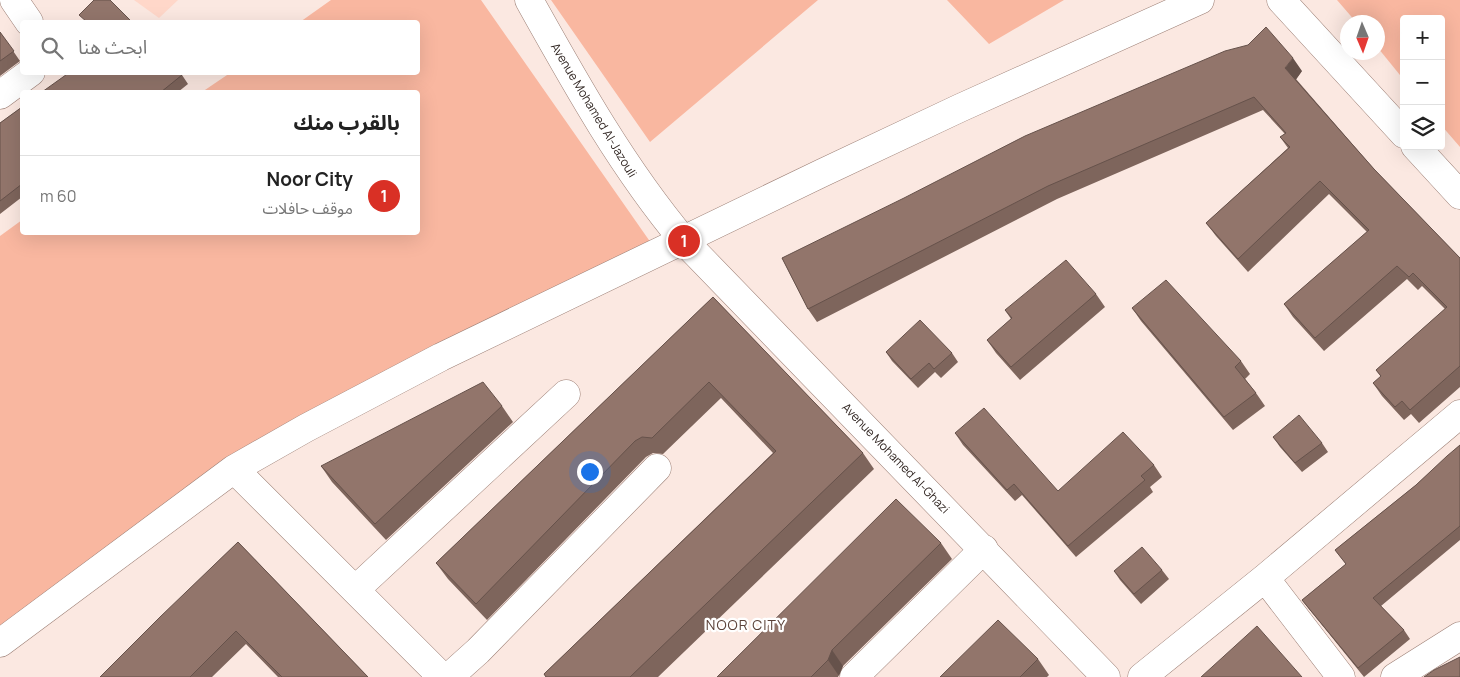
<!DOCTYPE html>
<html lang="ar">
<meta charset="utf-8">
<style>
body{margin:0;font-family:Manrope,"Noto Sans Arabic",sans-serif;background:#f2f2f2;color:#222;direction:rtl}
.controls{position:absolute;right:15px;top:15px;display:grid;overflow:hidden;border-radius:5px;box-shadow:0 5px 20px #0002}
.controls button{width:45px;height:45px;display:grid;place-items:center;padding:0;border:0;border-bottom:1px solid #e0e0e0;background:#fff;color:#222;font:25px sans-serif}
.compass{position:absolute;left:1340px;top:15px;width:45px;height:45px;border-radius:50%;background:#fff;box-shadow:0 5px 20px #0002;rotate:178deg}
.you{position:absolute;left:589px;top:471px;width:18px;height:18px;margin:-12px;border:4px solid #fff;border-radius:50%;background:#1a73e8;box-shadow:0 0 0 8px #1a73e833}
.badge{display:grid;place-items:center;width:32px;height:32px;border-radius:50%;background:#d93025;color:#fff;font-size:16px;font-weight:700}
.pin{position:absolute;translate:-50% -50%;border:2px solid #fff;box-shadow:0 1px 5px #0006}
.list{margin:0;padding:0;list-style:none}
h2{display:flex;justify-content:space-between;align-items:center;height:65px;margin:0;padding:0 20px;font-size:21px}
h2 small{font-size:16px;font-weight:400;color:#767676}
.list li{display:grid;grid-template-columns:32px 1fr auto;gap:15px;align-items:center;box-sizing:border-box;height:80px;padding:0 20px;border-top:1px solid #e0e0e0}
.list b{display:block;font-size:19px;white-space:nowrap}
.list p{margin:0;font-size:16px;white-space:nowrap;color:#767676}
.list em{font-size:16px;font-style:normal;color:#767676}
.icon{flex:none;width:28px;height:28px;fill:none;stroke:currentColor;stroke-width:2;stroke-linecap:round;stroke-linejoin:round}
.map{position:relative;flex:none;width:1460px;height:677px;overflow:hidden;direction:ltr}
.search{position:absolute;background:#fff;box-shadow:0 5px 20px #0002;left:20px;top:20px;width:400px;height:55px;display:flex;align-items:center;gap:12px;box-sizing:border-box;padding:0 18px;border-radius:5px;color:#767676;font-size:19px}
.panel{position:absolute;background:#fff;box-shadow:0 5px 20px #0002;left:20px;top:90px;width:400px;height:145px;border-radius:5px;direction:rtl}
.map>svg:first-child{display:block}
.built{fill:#ffd7c9}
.green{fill:#f9b7a0}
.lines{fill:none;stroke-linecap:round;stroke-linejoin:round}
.minor-casing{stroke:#9b7e74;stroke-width:29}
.minor{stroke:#fff;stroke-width:28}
.wall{fill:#7e655c}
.shaded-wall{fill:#66524b}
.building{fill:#92756b;stroke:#66524b}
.labels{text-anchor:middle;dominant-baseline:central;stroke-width:4.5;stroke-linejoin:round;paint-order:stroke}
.street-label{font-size:12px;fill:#2f2420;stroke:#fff}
.neighbourhood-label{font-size:14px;letter-spacing:1px;fill:#5b4138;stroke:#fff}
</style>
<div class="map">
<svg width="1460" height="677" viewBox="0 0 1460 677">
<rect width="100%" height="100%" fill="#fbe8e1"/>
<path class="built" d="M 134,0 L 178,0 L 159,18 Z"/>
<path class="green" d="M 331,0 L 481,0 L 651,243 L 243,458 L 0,626 L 0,236 L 22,220 L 22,232 L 418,232 L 418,92 L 202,92 L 230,73 L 418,72 L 418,22 L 300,22 Z
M 551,0 L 818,0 L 650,142 Z
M 947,0 L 1064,0 L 989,44 Z
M 1337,0 L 1460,0 L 1460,147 L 1441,125 L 1441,19 L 1404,19 L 1404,80 L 1378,48 L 1378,22 L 1356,22 Z"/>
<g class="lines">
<g class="minor-casing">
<path id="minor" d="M 14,0 L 29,22
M 529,0 C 576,84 622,167 684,241 L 1106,677
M 1281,0 L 1404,134
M 0,95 L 31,72
M 1415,146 L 1460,195
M 234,469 L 442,677
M 1265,578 L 1341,677
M 355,590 L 566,394
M 0,643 L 234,469 L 306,428 L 441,357 L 822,173 L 960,108 L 1200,0
M 449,677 L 478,651 L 657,468
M 854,677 L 984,549
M 1142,677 L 1265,578 L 1460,414
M 1395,677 L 1460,636"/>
</g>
<use href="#minor" class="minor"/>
</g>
<path class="wall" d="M 0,32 L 20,61 L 0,76 Z
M 1302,71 L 1296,79 L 1374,169 L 1460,258 L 1460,387 L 1419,423 L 1411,414 L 1404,420 L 1382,396 L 1373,383 L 1381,377 L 1376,370 L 1445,309 L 1422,286 L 1418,290 L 1407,279 L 1324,351 L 1293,317 L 1284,304 L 1367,232 L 1329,194 L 1248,272 L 1216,236 L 1206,223 L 1288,148 L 1280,137 L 1285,134 L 1263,110 L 1057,199 L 817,322 L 808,309 L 782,258 Z
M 182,75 L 188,84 L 178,92 L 42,92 Z
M 22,107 L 22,197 L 0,214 L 0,123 Z
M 1096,294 L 1105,307 L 1020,380 L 996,353 L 987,340 L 1011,319 L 1005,310 Z
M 713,297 L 863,453 L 874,469 L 658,677 L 546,677 L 544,674 L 773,453 L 721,398 L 663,454 L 653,453 L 646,457 L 487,620 L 448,579 L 436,563 Z
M 1132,308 L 1241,361 L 1250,374 L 1245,379 L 1256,393 L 1265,406 L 1233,430 L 1141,321 Z
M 886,352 L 952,353 L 958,362 L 941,378 L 935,372 L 918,388 L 892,361 Z
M 502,406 L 513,422 L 386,540 L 332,482 L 321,466 Z
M 955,433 L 1058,491 L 1154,465 L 1162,477 L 1150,487 L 1153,492 L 1076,557 L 1022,495 L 1015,501 L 963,445 Z
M 1273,437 L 1322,443 L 1328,452 L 1302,472 L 1280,447 Z
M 1460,445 L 1460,540 L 1381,606 L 1404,630 L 1410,639 L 1364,677 L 1309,609 L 1302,600 L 1346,564 L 1335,550 L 1416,485 Z
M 238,542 L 368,677 L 278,677 L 246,644 L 212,677 L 100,677 Z
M 941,543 L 952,559 L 843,666 L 838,677 L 717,677 Z
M 1162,570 L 1169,579 L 1141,604 L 1120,580 L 1114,571 Z
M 1038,659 L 1049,675 L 1047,677 L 940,677 Z"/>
<path class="shaded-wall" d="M 1293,58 L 1302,71 L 1295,81 L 1285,68 Z
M 832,650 L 843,666 L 839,676 L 828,660 Z"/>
<path class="building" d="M 94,0 L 110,0 L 132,22 L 87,22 L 79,15 Z
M 1266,27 L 1293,58 L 1285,68 L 1374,169 L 1460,258 L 1460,366 L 1410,410 L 1402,401 L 1395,407 L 1373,383 L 1381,376 L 1376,370 L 1447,307 L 1413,273 L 1409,277 L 1397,266 L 1315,338 L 1284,304 L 1369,230 L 1320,181 L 1238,259 L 1206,223 L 1290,147 L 1280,137 L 1286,133 L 1254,97 L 1048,186 L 808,309 L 782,258 L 904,198 L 1025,136 L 1225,51 L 1248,45 Z
M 0,32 L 14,51 L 0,61 Z
M 70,72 L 180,72 L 182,75 L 161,92 L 42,92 Z
M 22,107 L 22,184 L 0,201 L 0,123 Z
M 1066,260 L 1096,294 L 1011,367 L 987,340 L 1012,318 L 1005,310 Z
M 1166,280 L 1241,361 L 1235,367 L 1256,393 L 1224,417 L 1132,308 Z
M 713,297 L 863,453 L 630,677 L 546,677 L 544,674 L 776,451 L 709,382 L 652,438 L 642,437 L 635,441 L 476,604 L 436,563 Z
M 920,320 L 952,353 L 934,369 L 929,363 L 911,379 L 886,352 Z
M 483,382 L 502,406 L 375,524 L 321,466 Z
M 984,408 L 1058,491 L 1123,432 L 1154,465 L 1141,476 L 1145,480 L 1068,546 L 1014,484 L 1007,490 L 955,433 Z
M 1299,415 L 1322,443 L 1295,463 L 1273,437 Z
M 1460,445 L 1460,526 L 1373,598 L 1404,630 L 1358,668 L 1302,600 L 1346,564 L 1335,550 L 1416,485 L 1447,456 Z
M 896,499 L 941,543 L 832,650 L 828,660 L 811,677 L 717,677 Z
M 238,542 L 368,677 L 282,677 L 236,631 L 190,677 L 100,677 L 160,617 Z
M 1142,547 L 1162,570 L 1134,594 L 1114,571 Z
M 998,620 L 1038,659 L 1020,677 L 940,677 Z
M 1257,626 L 1302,677 L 1201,677 Z
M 1460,657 L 1460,677 L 1424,677 L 1434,670 Z"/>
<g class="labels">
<g class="street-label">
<text transform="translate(594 110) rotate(59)">Avenue Mohamed Al-Jazouli</text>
<text transform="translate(896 458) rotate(46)">Avenue Mohamed Al-Ghazi</text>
</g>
<g class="neighbourhood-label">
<text x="746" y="624">NOOR CITY</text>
</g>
</g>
</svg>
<div class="controls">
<button>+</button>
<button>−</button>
<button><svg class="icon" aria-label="layers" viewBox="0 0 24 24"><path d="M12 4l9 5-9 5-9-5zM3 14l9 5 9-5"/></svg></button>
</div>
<svg class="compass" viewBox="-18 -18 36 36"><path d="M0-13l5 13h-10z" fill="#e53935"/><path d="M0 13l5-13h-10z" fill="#767676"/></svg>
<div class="you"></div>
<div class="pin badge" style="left:684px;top:241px">1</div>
<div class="search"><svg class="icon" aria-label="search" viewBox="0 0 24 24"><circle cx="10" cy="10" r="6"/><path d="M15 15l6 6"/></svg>ابحث هنا</div>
<section class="panel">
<h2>بالقرب منك<small></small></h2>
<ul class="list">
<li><span class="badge">1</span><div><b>Noor City</b><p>موقف حافلات</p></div><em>60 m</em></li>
</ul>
</section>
</div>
